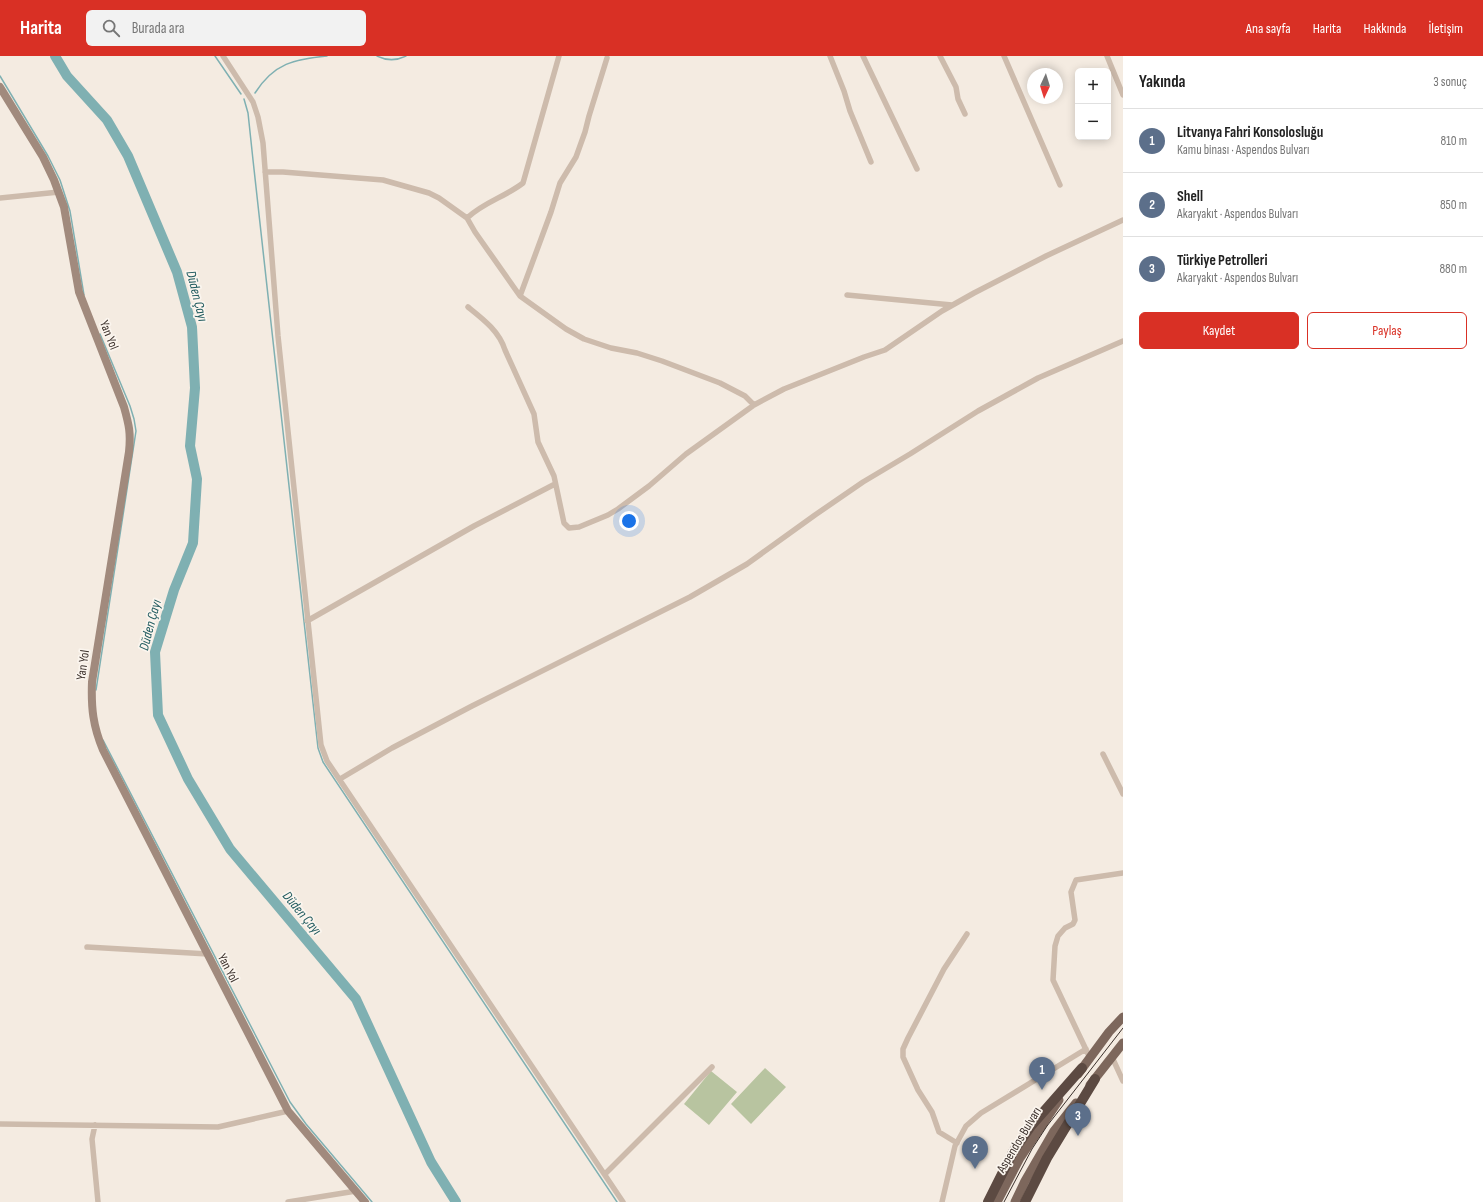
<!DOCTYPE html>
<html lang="tr">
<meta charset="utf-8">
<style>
body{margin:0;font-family:"Sofia Sans Condensed",sans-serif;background:#f2f2f2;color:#222}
.controls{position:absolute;right:12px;top:12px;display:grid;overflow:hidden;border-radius:6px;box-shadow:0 2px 10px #0003}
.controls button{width:36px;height:36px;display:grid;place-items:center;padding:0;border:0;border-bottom:1px solid #e0e0e0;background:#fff;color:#222;font:20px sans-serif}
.compass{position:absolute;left:1027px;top:12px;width:36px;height:36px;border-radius:50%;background:#fff;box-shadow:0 2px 10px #0003;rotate:184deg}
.you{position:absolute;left:629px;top:465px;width:14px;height:14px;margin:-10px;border:3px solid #fff;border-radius:50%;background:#1a73e8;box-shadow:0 0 0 6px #1a73e833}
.badge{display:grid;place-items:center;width:26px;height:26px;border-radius:50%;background:#d93025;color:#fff;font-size:13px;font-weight:700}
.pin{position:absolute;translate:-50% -33px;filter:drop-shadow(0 1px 2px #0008)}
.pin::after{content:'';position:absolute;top:21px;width:14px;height:12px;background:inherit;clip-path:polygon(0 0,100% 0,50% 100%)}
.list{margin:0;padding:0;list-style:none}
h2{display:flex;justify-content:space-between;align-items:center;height:52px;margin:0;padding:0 16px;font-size:17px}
h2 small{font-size:13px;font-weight:400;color:#767676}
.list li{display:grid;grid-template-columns:26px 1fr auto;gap:12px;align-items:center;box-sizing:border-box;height:64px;padding:0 16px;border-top:1px solid #e0e0e0}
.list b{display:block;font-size:15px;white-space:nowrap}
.list p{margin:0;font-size:13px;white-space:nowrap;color:#767676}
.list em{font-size:13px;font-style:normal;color:#767676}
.actions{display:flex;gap:8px;padding:12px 16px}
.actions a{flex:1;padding:9px 0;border:1px solid #d93025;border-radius:6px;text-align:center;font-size:14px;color:#d93025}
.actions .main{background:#d93025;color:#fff}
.icon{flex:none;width:22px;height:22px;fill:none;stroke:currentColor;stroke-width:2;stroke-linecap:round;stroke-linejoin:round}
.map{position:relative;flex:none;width:1123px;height:1146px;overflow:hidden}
header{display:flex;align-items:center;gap:24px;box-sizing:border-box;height:56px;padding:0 20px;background:#d93025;color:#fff}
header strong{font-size:19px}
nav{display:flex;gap:22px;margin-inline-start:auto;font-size:14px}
.search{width:280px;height:36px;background:#f2f2f2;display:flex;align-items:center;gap:10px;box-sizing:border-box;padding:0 14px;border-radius:6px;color:#767676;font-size:15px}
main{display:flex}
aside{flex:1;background:#fff}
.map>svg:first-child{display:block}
.green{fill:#b8c4a0}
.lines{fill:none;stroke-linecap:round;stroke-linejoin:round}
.stream{stroke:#7fb0b2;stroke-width:1.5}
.river{stroke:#7fb0b2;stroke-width:10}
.street{stroke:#cdbbac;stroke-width:5.5}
.secondary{stroke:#a18a7d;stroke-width:8}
.primary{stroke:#7d675c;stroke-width:9}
.highway{stroke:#5c4a42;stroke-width:10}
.tram{stroke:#3b302b;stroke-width:1}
.labels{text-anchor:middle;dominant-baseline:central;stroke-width:3.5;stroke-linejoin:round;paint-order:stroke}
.street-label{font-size:13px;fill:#3b302b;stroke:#fbf5ee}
.water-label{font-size:14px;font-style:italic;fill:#1f5a5e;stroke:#fbf5ee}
</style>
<header>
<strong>Harita</strong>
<div class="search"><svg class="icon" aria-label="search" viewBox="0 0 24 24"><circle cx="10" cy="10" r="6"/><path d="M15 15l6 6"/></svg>Burada ara</div>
<nav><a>Ana sayfa</a><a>Harita</a><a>Hakkında</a><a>İletişim</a></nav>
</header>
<main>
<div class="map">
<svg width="1123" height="1146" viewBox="0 0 1123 1146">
<rect width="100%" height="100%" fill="#f4ebe1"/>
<path class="green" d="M 765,1012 L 786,1031 L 751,1068 L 731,1048 Z
M 711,1015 L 737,1036 L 709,1069 L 684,1048 Z"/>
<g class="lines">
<path class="stream" d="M 215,0 L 241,38
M 377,0 C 387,5 396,5 406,0
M 0,20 L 48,100 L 60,124 L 70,155 L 84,239
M 255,37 C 274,7 295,3 327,0
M 244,43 L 248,57 L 253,104 L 318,692 L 323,706 L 617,1146
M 96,634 L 136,375 L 134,363 L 130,350 L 100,278
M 103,684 L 290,1046 L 306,1068 L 372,1146"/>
<path class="river" d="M 55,0 L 67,20 L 107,64 L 128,100 L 177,216 L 192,271 L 195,332 L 190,390 L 197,423 L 193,487 L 174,534 L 155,596 L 158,659 L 188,723 L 230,793 L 356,943 L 431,1106 L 456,1146"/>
<path class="street" d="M 223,0 L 253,46 L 258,61 L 263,87 L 278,280 L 321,689 L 327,705 L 623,1146
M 830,0 L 844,35 L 850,55 L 871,106
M 863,0 L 917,113
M 940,0 L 956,31 L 958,43 L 965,58
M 1004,0 L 1060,129
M 1107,0 L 1123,39
M 265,116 L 283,116 L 383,124 L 429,137 L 439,142 L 467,162 L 475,176 L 520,240 L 566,273 L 584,283 L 611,292 L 637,297 L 662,305 L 720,327 L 745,340 L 754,349
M 0,142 L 59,136
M 467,162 C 484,146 505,141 523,127 L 559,0
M 847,239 L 952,249
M 520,240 L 551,156 L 560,127 L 576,101 L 585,76 L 589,60 L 607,2
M 468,251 C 483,263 499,275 505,294 L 534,358 L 538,386 L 554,420 L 564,467 L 569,472 L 579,471 L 608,459 L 618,453 L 649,430 L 686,398 L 754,349 L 784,333 L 864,301 L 885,294 L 942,255 L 974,237 L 1046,200 L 1123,164
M 307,565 L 474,470 L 555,428
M 1103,698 L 1123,738
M 340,723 L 392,692 L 472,650 L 690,541 L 747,508 L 815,459 L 863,426 L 910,398 L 940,379 L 978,355 L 1038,322 L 1123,285
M 87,891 L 208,898
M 1112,1001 L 1123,1025
M 1090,1002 L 1053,924 L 1055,890 L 1058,880 L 1065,872 L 1073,868 L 1075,864 L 1071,836 L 1076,824 L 1123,817
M 0,1068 L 218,1071 L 288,1055
M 95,1069 L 92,1083 L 98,1146
M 957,1087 L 939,1076 L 932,1056 L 918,1034 L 903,1001 L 903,993 L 908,982 L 944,913 L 967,878
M 605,1118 L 712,1011
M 288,1146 L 356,1135
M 942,1146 L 955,1090 L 966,1070 L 981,1057 L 1086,993"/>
<path class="secondary" d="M 0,31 L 43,101 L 54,124 L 64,151 L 79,236 L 124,351 C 129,369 131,377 129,396 L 92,626 C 91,652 93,670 103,694 L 288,1055 L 365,1146"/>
<path class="primary" d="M 1078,1018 L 1109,976 L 1123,961
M 1090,1029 L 1123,987
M 997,1146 L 1020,1102 L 1059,1044
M 1015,1146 L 1025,1125 L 1054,1075 L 1076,1047"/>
<path class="highway" d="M 988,1146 L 1013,1096 L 1031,1070 L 1082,1012
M 1025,1146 L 1047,1102 L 1095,1023"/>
<path class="tram" d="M 1004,1146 L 1032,1093 L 1047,1070 L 1123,972"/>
</g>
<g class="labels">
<g class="street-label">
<text transform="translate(109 279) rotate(68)">Yan Yol</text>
<text transform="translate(83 609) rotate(-82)">Yan Yol</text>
<text transform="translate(228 912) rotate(63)">Yan Yol</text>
<text transform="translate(1019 1084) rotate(-59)">Aspendos Bulvarı</text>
</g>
<g class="water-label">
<text transform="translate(197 240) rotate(76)">Düden Çayı</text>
<text transform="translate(150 569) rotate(-75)">Düden Çayı</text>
<text transform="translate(302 857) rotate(50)">Düden Çayı</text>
</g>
</g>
</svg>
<div class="controls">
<button>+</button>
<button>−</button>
</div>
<svg class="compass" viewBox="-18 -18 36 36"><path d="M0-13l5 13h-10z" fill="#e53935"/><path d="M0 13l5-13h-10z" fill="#767676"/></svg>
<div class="you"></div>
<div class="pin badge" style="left:1042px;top:1034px;background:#5c6f8a">1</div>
<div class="pin badge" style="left:975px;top:1113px;background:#5c6f8a">2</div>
<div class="pin badge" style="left:1078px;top:1080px;background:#5c6f8a">3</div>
</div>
<aside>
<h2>Yakında<small>3 sonuç</small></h2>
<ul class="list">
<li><span class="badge" style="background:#5c6f8a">1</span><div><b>Litvanya Fahri Konsolosluğu</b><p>Kamu binası · Aspendos Bulvarı</p></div><em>810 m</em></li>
<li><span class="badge" style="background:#5c6f8a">2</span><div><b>Shell</b><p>Akaryakıt · Aspendos Bulvarı</p></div><em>850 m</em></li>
<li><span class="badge" style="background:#5c6f8a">3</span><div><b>Türkiye Petrolleri</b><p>Akaryakıt · Aspendos Bulvarı</p></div><em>880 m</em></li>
</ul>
<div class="actions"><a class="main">Kaydet</a><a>Paylaş</a></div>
</aside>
</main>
